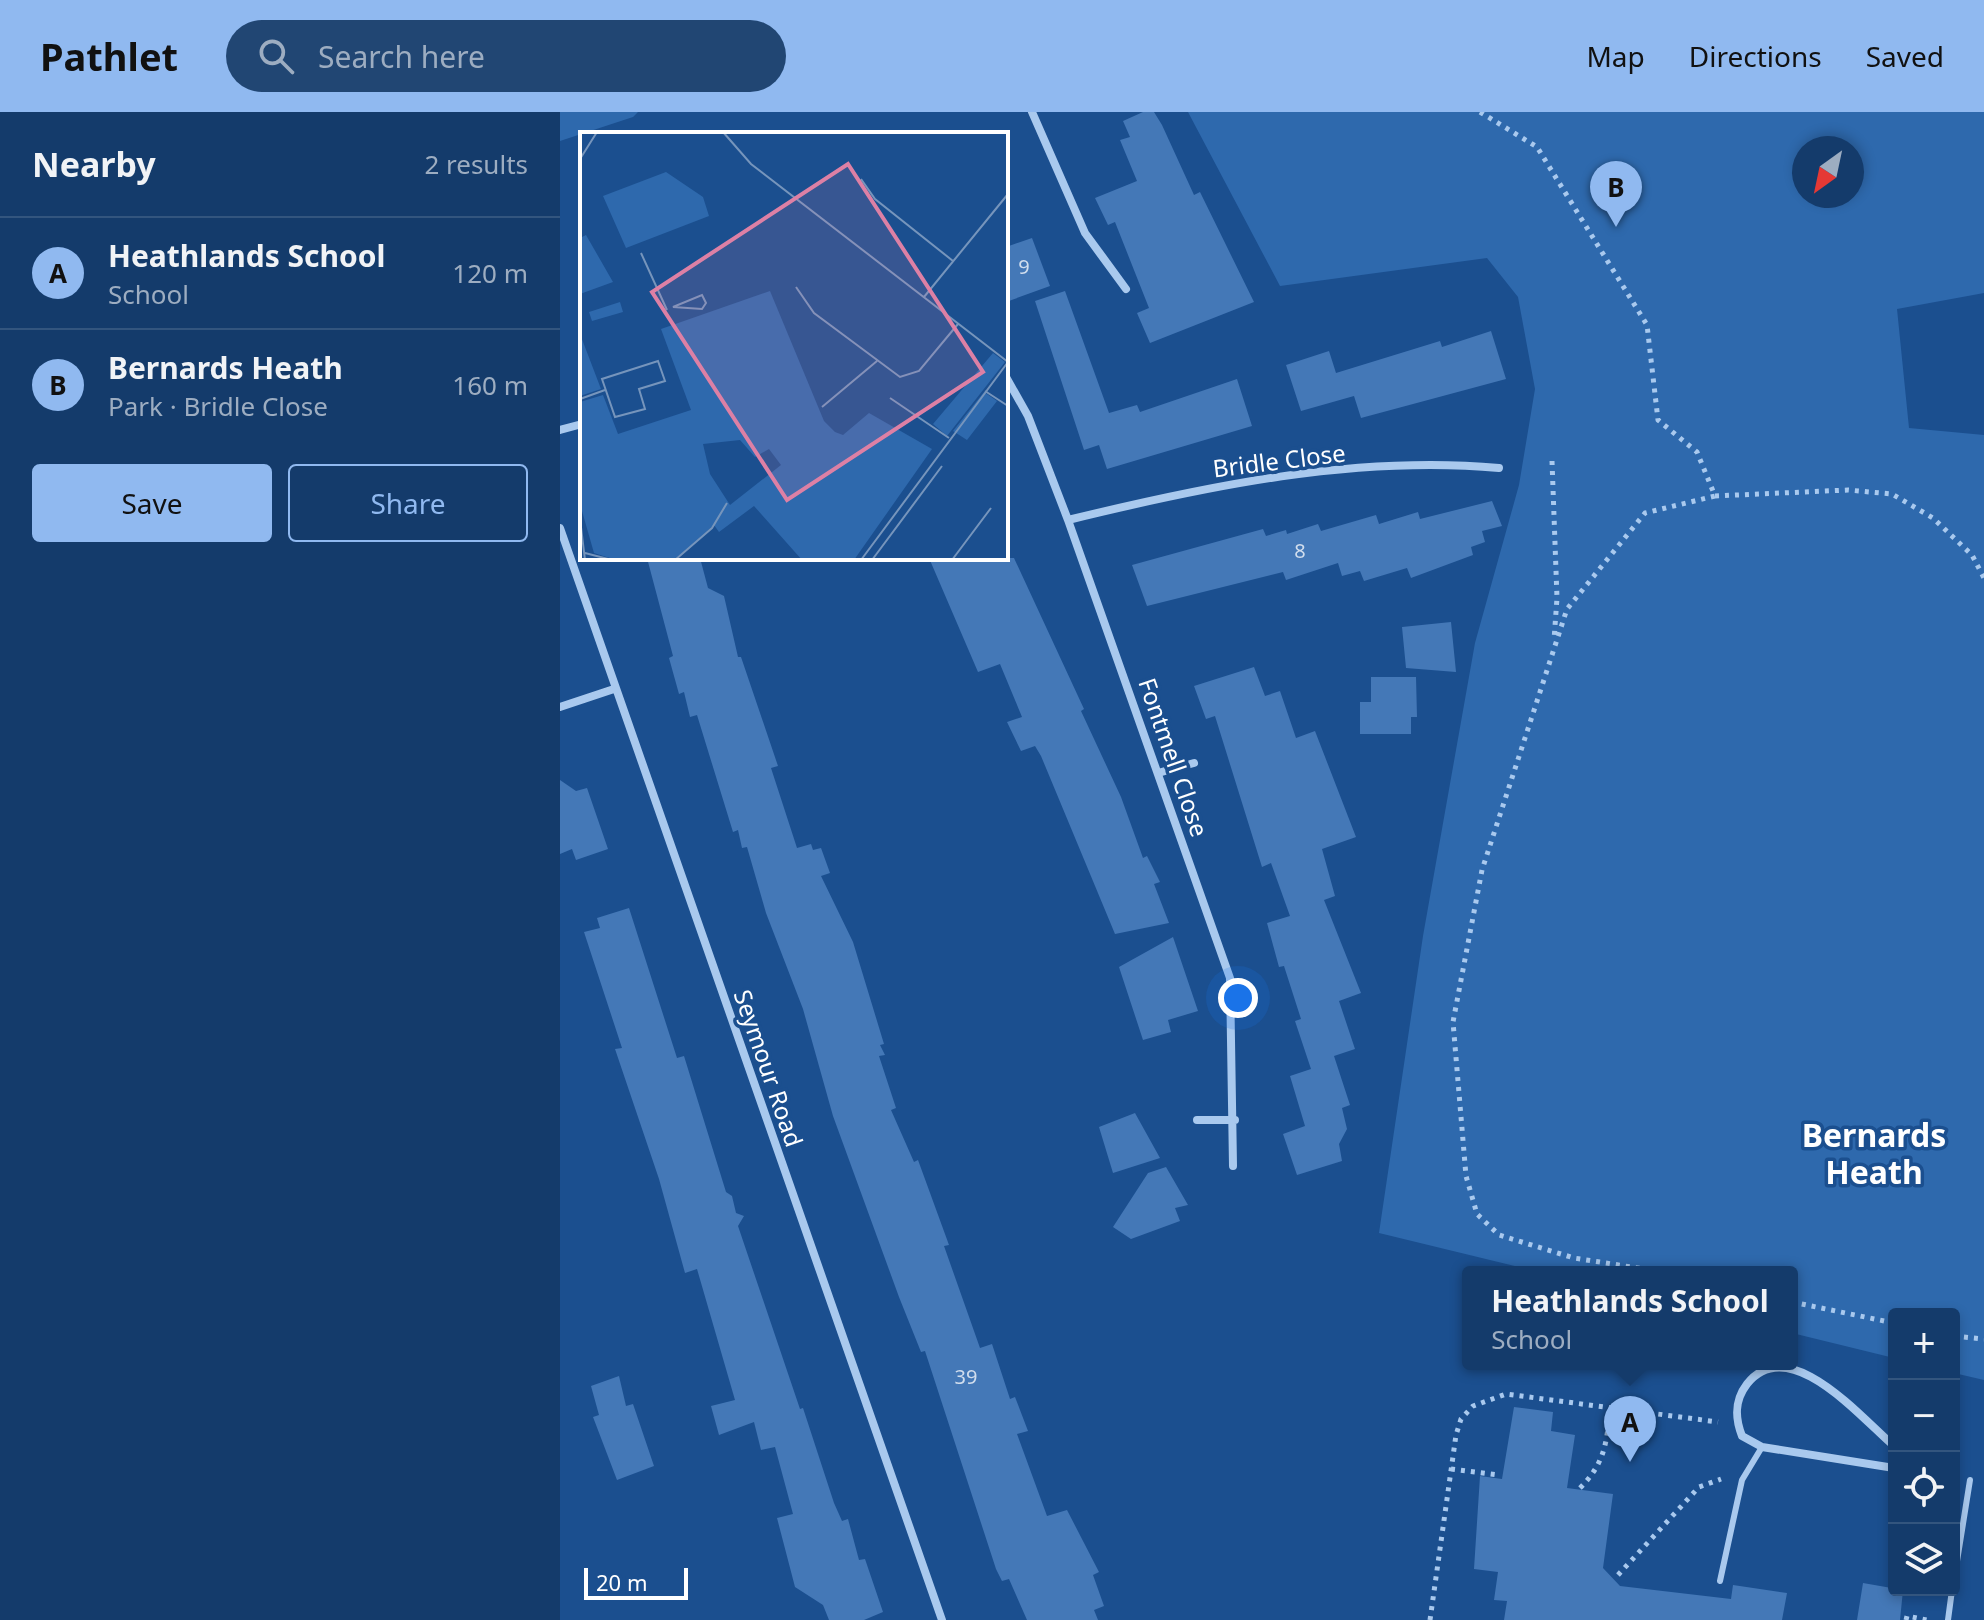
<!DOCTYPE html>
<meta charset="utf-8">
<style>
body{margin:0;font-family:"Noto Sans",sans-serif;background:#214673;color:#f1f3f6}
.controls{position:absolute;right:24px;bottom:24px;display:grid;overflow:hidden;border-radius:8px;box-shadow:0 4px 12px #0003}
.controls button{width:72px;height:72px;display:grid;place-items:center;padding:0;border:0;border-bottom:2px solid #33557e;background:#143b6b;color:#f1f3f6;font:40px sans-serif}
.compass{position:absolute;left:1232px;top:24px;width:72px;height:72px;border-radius:50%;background:#143b6b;box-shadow:0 4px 12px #0003;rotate:213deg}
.scale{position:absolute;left:24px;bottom:20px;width:104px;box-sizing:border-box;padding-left:8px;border:4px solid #fff;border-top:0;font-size:22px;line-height:28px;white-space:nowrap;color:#fff;-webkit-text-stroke:6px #1b4f8f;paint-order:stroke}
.you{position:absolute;left:678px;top:886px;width:28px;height:28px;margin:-20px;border:6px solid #fff;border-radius:50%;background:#1a73e8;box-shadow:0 0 0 12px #1a73e833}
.badge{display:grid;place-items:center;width:52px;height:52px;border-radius:50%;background:#90b9f0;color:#111;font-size:26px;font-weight:700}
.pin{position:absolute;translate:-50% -66px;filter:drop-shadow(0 2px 4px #0008)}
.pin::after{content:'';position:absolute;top:42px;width:28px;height:24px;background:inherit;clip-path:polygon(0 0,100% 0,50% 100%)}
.popup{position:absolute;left:902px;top:1154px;width:336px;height:104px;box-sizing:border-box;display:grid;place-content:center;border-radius:8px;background:#143b6b;filter:drop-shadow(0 2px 6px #0005);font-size:26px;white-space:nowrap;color:#9dadc1}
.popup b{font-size:30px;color:#f1f3f6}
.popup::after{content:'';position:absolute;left:50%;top:100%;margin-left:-16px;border:16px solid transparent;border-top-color:#143b6b}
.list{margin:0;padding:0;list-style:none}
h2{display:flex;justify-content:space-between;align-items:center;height:104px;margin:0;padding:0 32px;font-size:34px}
h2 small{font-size:26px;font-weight:400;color:#9dadc1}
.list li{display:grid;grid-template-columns:52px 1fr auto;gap:24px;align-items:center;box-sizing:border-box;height:112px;padding:0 32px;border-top:2px solid #33557e}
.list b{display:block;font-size:30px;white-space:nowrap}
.list p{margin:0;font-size:26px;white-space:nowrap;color:#9dadc1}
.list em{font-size:26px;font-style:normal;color:#9dadc1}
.actions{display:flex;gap:16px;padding:24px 32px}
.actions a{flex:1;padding:18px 0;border:2px solid #90b9f0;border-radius:8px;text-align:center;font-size:28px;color:#90b9f0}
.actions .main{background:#90b9f0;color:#111}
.icon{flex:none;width:44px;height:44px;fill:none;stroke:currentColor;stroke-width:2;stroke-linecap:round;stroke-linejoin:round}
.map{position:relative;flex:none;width:1424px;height:1508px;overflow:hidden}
header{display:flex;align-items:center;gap:48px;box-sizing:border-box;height:112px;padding:0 40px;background:#90b9f0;color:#111}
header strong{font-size:38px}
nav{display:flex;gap:44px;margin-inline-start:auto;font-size:28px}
.search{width:560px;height:72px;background:#214673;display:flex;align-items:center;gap:20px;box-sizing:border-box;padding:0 28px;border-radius:44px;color:#9dadc1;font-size:30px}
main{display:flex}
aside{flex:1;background:#143b6b}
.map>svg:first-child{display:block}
.green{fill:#2e69ad;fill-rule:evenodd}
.building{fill:#4478b7}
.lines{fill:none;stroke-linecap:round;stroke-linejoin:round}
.path{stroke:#a9c9ee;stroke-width:5;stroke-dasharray:4 6;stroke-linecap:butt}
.service{stroke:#a9c9ee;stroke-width:6}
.minor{stroke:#a9c9ee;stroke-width:8}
.labels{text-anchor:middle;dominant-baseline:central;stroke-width:7;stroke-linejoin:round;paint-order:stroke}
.number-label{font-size:20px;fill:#d0dded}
.street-label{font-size:24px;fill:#fff;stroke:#1b4f8f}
.district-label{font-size:32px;font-weight:bold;fill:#fff;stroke:#1b4f8f}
.inset-road{fill:none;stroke:#7695bc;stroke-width:2}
.view{fill:#dd80a5;fill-opacity:0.15;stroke:#dd80a5;stroke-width:4}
.inset-edge{fill:none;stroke:#fff;stroke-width:4}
</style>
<header>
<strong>Pathlet</strong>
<div class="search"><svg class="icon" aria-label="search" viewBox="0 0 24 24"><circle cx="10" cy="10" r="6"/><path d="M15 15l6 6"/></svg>Search here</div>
<nav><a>Map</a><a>Directions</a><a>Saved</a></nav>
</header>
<main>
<aside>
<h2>Nearby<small>2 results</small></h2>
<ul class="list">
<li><span class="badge">A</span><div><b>Heathlands School</b><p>School</p></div><em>120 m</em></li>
<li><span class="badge">B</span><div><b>Bernards Heath</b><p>Park · Bridle Close</p></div><em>160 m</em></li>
</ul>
<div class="actions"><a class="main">Save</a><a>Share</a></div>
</aside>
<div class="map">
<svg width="1424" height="1508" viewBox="0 0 1424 1508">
<rect width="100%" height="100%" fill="#1b4f8f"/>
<path class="green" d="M 0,0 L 78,0 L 73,5 L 0,29 Z
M 628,0 L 1424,0 L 1424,181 L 1337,197 L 1349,316 L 1424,323 L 1424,1268 L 1394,1261 L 1394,1202 L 1334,1202 L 1334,1246 L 1232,1221 L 1232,1160 L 979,1160 L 819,1121 L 863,824 L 915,531 L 959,373 L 975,277 L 958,185 L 927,146 L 720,174 ZM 1292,36 L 1292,84 L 1244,84 L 1244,36 Z"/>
<path class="building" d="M 583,0 L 594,0 L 602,13 L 634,83 L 640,80 L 694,190 L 590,231 L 577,201 L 589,196 L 555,110 L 548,113 L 535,86 L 577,69 L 560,28 L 570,25 L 563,9 Z
M 472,126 L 490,174 L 446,190 L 446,135 Z
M 505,179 L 549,301 L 577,293 L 580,300 L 677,267 L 692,314 L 547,357 L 539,333 L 524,338 L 475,189 Z
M 931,219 L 946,267 L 801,306 L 794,284 L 741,299 L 726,253 L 769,239 L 776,261 L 880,229 L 882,235 Z
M 932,389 L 942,414 L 922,419 L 925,430 L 911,435 L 913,443 L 851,466 L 847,456 L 804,469 L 800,459 L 782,464 L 778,451 L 726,468 L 723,460 L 587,494 L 572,453 L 703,417 L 706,424 L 726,418 L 727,422 L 758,412 L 761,419 L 816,403 L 819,412 L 858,400 L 860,407 Z
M 87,446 L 140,446 L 148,476 L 164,484 L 178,545 L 181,545 L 218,654 L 211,656 L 237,736 L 251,732 L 253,738 L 261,736 L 270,761 L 261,764 L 293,830 L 324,932 L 320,933 L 325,943 L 319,944 L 336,996 L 331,998 L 354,1050 L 358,1048 L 389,1133 L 384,1134 L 420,1236 L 432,1232 L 450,1287 L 455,1285 L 468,1319 L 457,1322 L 487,1404 L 507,1398 L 539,1460 L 533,1463 L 544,1494 L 534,1498 L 538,1508 L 467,1508 L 449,1467 L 442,1469 L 436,1457 L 365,1239 L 361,1240 L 339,1185 L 273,1004 L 243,897 L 206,801 L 187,735 L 182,736 L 178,718 L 173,720 L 137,603 L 130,605 L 124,580 L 119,582 L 109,546 L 113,544 Z
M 369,446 L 454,446 L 524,597 L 521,599 L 561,685 L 583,746 L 587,744 L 600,770 L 594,772 L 609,811 L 555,822 L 481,644 L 475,634 L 461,639 L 447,610 L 462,605 L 440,552 L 418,560 Z
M 891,510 L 896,560 L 846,556 L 842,515 Z
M 694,555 L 705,584 L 720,579 L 736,626 L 755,619 L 796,725 L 762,737 L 775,784 L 764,788 L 801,881 L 779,889 L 795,937 L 774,944 L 790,993 L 782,996 L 787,1017 L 779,1032 L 782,1049 L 737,1063 L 723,1022 L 745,1014 L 730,964 L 751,957 L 735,909 L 741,907 L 724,854 L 719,855 L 707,811 L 730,804 L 711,751 L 702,755 L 655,604 L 646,607 L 634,574 Z
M 811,565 L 856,565 L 857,605 L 851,605 L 851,622 L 800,622 L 800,590 L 811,590 Z
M 0,668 L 16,679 L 27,676 L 48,737 L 16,748 L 12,737 L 0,742 Z
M 69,796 L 117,946 L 124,944 L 166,1080 L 172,1084 L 176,1101 L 184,1104 L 178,1114 L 240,1297 L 243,1296 L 274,1391 L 282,1409 L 288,1407 L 299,1448 L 305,1447 L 323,1500 L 304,1508 L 269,1508 L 263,1493 L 235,1475 L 217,1406 L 233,1402 L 215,1335 L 201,1338 L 194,1310 L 159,1323 L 151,1294 L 175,1288 L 137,1157 L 125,1161 L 99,1067 L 55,937 L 62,936 L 24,820 L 40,816 L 37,806 Z
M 613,825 L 638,899 L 608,908 L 611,920 L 583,928 L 559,855 Z
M 575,1001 L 600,1046 L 553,1061 L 539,1015 Z
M 606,1055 L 628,1093 L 615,1096 L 620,1109 L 571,1127 L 553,1115 L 588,1061 Z
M 59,1264 L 66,1294 L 73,1292 L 94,1354 L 57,1368 L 33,1305 L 39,1303 L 31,1274 Z
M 954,1295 L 993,1300 L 991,1319 L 1015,1323 L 1007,1376 L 1053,1382 L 1043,1456 L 1060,1474 L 1171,1487 L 1173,1473 L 1227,1481 L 1222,1508 L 944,1508 L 947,1489 L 934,1488 L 938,1460 L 914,1457 L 920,1364 L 942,1367 Z
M 1303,1471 L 1343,1478 L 1340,1508 L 1297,1508 Z"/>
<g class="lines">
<path class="path" d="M 920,0 L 977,35 L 1087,213 L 1098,308 L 1137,340 L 1155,384 L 1085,401 L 1007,497 L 922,758 L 893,910 L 906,1064 L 917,1102 L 939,1123 L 1014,1146 L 1103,1160
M 992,349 L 997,486 L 994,528
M 1155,384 L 1288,378 L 1332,382 L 1373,406 L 1412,443 L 1424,466
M 1232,1190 L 1334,1211
M 1394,1224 L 1424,1227
M 891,1357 L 939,1363
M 1020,1376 C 1045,1351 1047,1330 1050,1296
M 1058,1463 L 1139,1375 L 1161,1367
M 870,1508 L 896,1323 L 901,1307 L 913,1294 L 946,1282 L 1158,1310
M 1346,1508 L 1347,1504 L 1367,1508"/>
<path class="service" d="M 1394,1468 L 1410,1368
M 1160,1469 L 1182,1368 L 1202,1335
M 1388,1508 L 1392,1478"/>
<path class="minor" d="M 472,0 L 525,121 L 566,177
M 446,265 L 468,304 L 508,408 L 670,866 L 673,1054
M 0,318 L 22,312
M 508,408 C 647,374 795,343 939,356
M 0,416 L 382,1508
M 0,595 L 54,577
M 598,661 L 634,651
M 637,1008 L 675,1008
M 1334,1334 C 1302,1307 1229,1219 1187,1272 C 1174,1289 1175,1306 1182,1324 L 1202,1335 L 1334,1356"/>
</g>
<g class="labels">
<g class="number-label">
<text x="464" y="154">9</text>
<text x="740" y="438">8</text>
<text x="406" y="1264">39</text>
</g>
<g class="street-label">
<text transform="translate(719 348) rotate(-7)">Bridle Close</text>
<text transform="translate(614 645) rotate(71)">Fontmell Close</text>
<text transform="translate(209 956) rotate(71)">Seymour Road</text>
</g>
<g class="district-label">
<text x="1314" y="1022">Bernards<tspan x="1314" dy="37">Heath</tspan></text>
</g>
</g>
<g transform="translate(20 20)">
<rect width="428" height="428" fill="#1b4f8f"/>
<path d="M 86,40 L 123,65 L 129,84 L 46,116 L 23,64 ZM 6,103 L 33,150 L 0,162 L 0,106 ZM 190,159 L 244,289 L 255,300 L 263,303 L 289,281 L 352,317 L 274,428 L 222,428 L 174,374 L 139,400 L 134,393 L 94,428 L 36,428 L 14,421 L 0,372 L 0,270 L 23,263 L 38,302 L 111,278 L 81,197 ZM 160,308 L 175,325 L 189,317 L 201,333 L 150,373 L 130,342 L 123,312 ZM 40,170 L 43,180 L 12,189 L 9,180 ZM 0,202 L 21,257 L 0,264 ZM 413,221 L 425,230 L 367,304 L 353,292 ZM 404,260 L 417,269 L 387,308 L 373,299 Z" fill="#2e69ad" fill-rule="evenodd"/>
<path class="inset-road" d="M 143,0 L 171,32 L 428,230M 0,27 L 17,0M 281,47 L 295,67 L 373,129M 61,121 L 87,178M 216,155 L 234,181 L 320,245 L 339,239 L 378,192M 122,163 L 126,171 L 122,177 L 93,175 ZM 344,165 L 428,62M 78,229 L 85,249 L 59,257 L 65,277 L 35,285 L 22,247 ZM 405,259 L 428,274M 310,266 L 369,306M 0,267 L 25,258M 242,275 L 297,229M 0,387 L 5,428M 5,421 L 32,428M 95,428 L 132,396 L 147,371M 281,428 L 428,230M 292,428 L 362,334M 372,428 L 411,376"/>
<path class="view" d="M 268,32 L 403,240 L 207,368 L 72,160 Z"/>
<rect width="428" height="428" class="inset-edge"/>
</g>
</svg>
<div class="controls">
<button>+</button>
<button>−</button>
<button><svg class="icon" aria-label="locate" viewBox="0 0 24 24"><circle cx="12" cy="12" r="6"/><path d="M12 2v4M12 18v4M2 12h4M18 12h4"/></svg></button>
<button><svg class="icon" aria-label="layers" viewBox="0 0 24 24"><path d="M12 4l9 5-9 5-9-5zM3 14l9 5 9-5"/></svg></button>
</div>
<svg class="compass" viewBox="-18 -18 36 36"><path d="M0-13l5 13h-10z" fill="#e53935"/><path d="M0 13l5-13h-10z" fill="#9dadc1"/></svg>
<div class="scale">20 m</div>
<div class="you"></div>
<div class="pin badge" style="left:1070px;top:1350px">A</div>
<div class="popup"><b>Heathlands School</b>School</div>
<div class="pin badge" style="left:1056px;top:115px">B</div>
</div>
</main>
